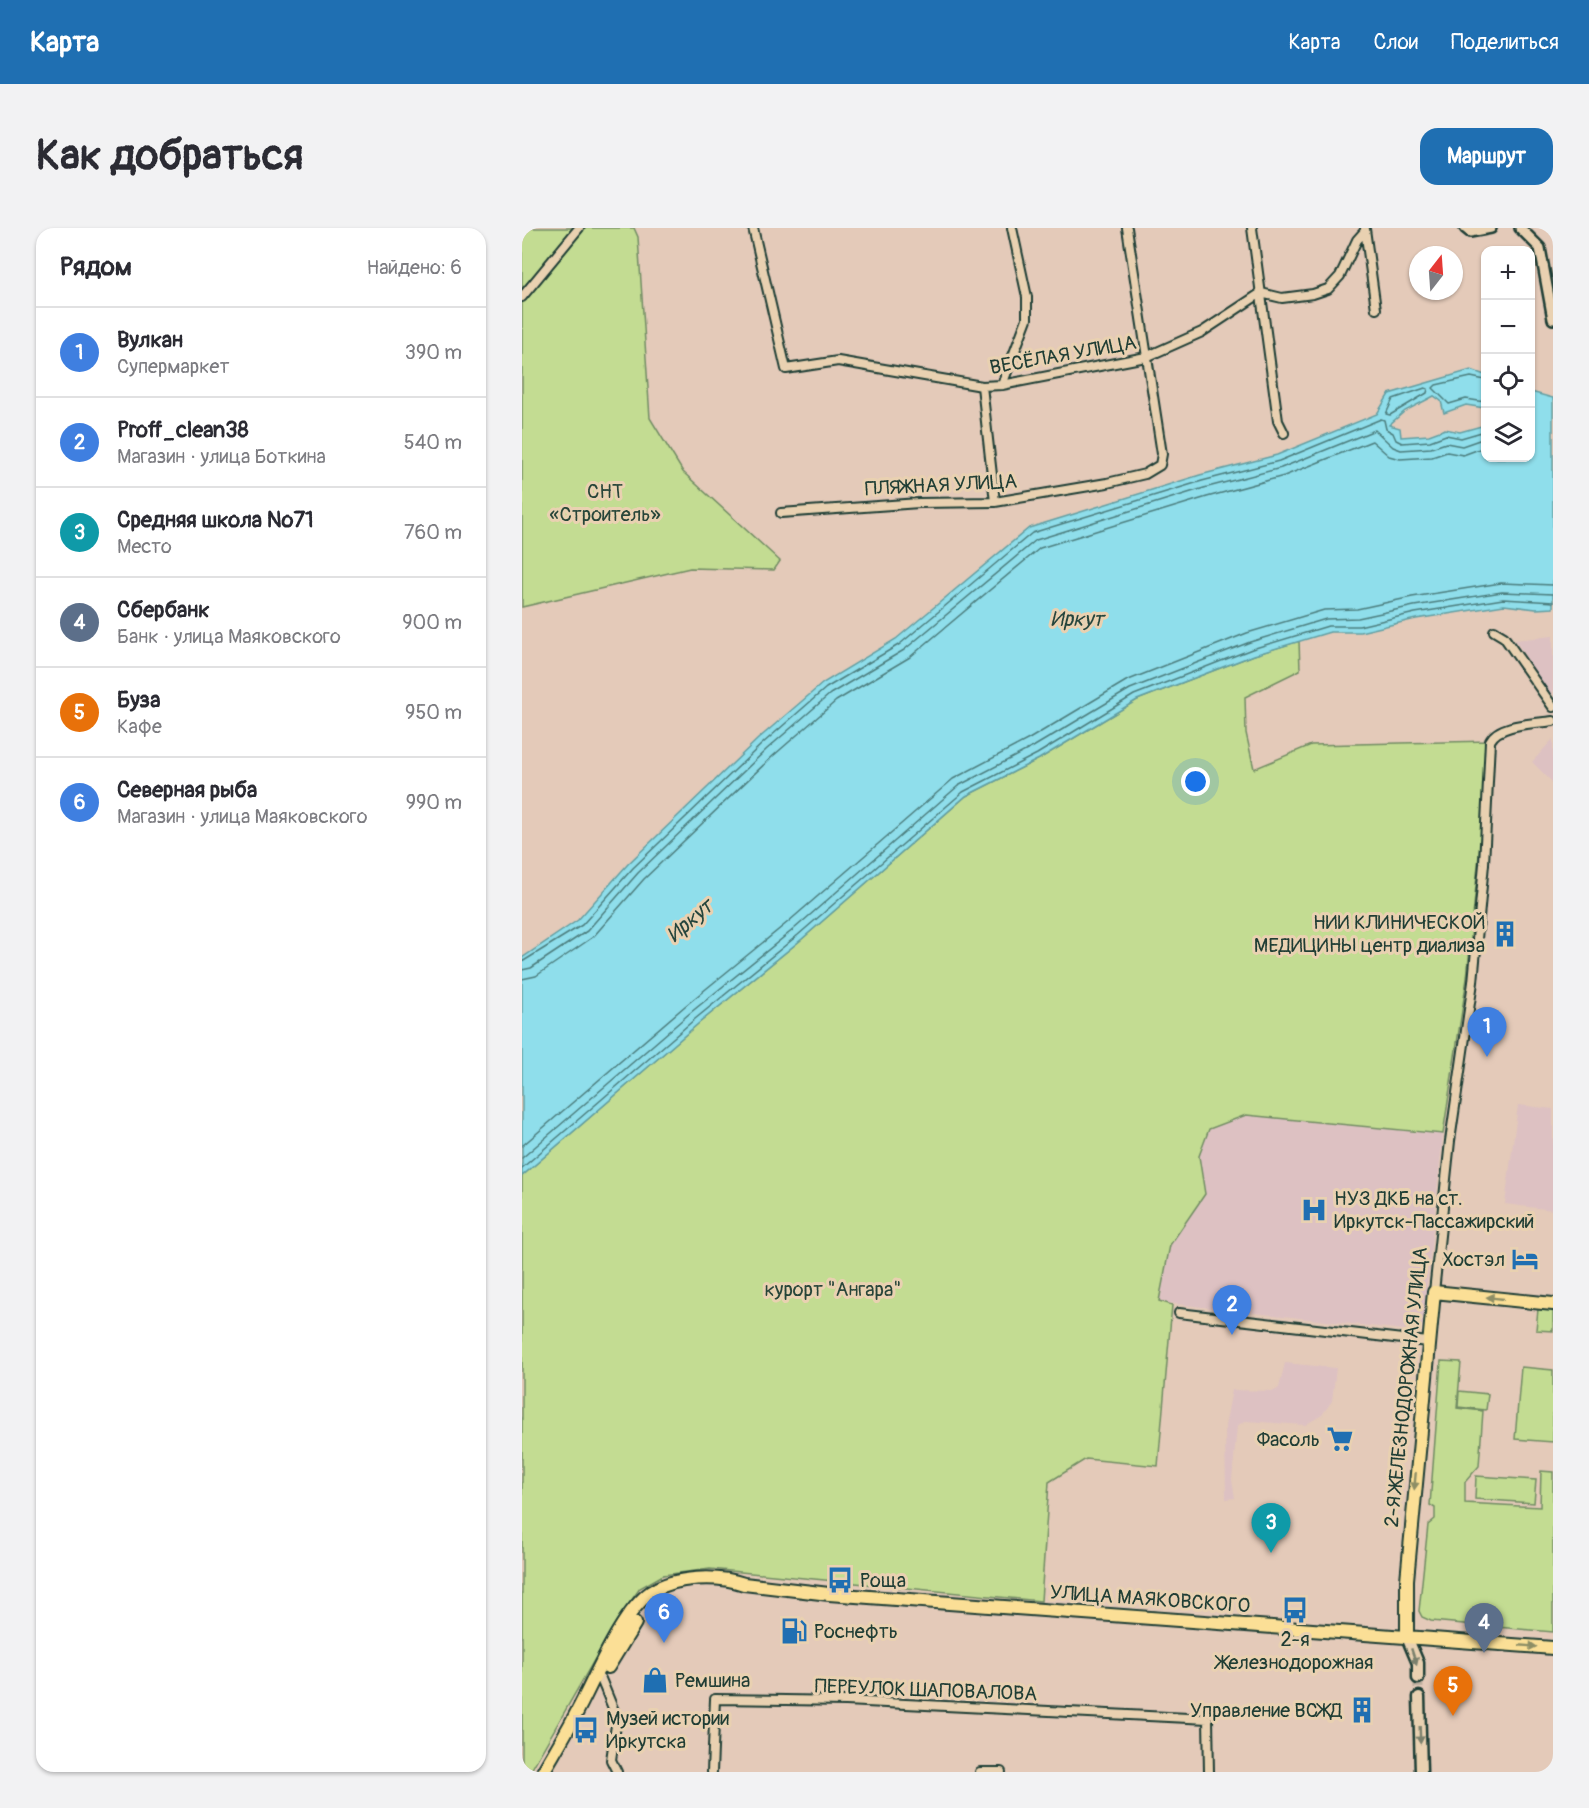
<!DOCTYPE html>
<html lang="ru">
<meta charset="utf-8">
<style>
body{margin:0;font-family:Pangolin,sans-serif;background:#f2f2f3;color:#2b2b33}
.controls{position:absolute;right:18px;top:18px;display:grid;overflow:hidden;border-radius:12px;box-shadow:0 2px 4px #0004}
.controls button{width:54px;height:54px;display:grid;place-items:center;padding:0;border:0;border-bottom:2px solid #e1e1e2;background:#fff;color:#2b2b33;font:30px sans-serif}
.compass{position:absolute;left:887px;top:18px;width:54px;height:54px;border-radius:50%;background:#fff;box-shadow:0 2px 4px #0004;rotate:17deg}
.you{position:absolute;left:674px;top:554px;width:21px;height:21px;margin:-15px;border:4px solid #fff;border-radius:50%;background:#1a73e8;box-shadow:0 0 0 9px #1a73e833}
.badge{display:grid;place-items:center;width:39px;height:39px;border-radius:50%;background:#1f6fb2;color:#fff;font-size:20px;font-weight:700}
.pin{position:absolute;translate:-50% -50px;filter:drop-shadow(0 2px 3px #0008)}
.pin::after{content:'';position:absolute;top:32px;width:21px;height:18px;background:inherit;clip-path:polygon(0 0,100% 0,50% 100%)}
.list{margin:0;padding:0;list-style:none}
h2{display:flex;justify-content:space-between;align-items:center;height:78px;margin:0;padding:0 24px;font-size:26px}
h2 small{font-size:20px;font-weight:400;color:#7c7c81}
.list li{display:grid;grid-template-columns:39px 1fr auto;gap:18px;align-items:center;box-sizing:border-box;height:90px;padding:0 24px;border-top:2px solid #e1e1e2}
.list b{display:block;font-size:22px;white-space:nowrap}
.list p{margin:0;font-size:20px;white-space:nowrap;color:#7c7c81}
.list em{font-size:20px;font-style:normal;color:#7c7c81}
.icon{flex:none;width:33px;height:33px;fill:none;stroke:currentColor;stroke-width:2;stroke-linecap:round;stroke-linejoin:round}
.map{position:relative;flex:none;width:1031px;height:1544px;overflow:hidden;border-radius:18px}
header{display:flex;align-items:center;gap:36px;box-sizing:border-box;height:84px;padding:0 30px;background:#1f6fb2;color:#fff}
header strong{font-size:28px}
nav{display:flex;gap:33px;margin-inline-start:auto;font-size:21px}
.intro{display:flex;align-items:center;justify-content:space-between;box-sizing:border-box;height:144px;padding:0 36px}
h1{margin:0;font-size:42px}
.button{padding:15px 27px;border-radius:18px;background:#1f6fb2;color:#fff;font-size:21px;font-weight:700}
main{display:flex;gap:36px;padding:0 36px}
aside{flex:1;background:#fff;border-radius:18px;box-shadow:0 2px 4px #0004}
.map>svg:first-child{display:block}
.built{fill:#ddc1c2}
.green{fill:#c3dc92;stroke:#718c63;stroke-width:1.5}
.water{fill:#8fdeeb;stroke:#629ea2;stroke-width:1.5}
.lines{fill:none;stroke-linecap:round;stroke-linejoin:round}
.shore{stroke:#4c7d7d;stroke-width:1.5}
.secondary-tunnel{stroke:#bdae9e;stroke-width:10;stroke-dasharray:10 5;stroke-linecap:butt}
.minor-casing{stroke:#1f3d34;stroke-width:12}
.tertiary-casing{stroke:#1f3d34;stroke-width:14}
.secondary-casing{stroke:#1f3d34;stroke-width:15}
.primary-casing{stroke:#1f3d34;stroke-width:16}
.minor{stroke:#e9d1b1;stroke-width:8}
.tertiary{stroke:#e9d1b1;stroke-width:9}
.secondary{stroke:#e9d1b1;stroke-width:10}
.primary{stroke:#fbdf96;stroke-width:12}
.oneway{fill:#8d8e65}
.oneway2{fill:#7a806c}
.labels{text-anchor:middle;dominant-baseline:central;stroke-width:6;stroke-linejoin:round;paint-order:stroke}
.street-label{font-size:20px;fill:#1f3d34;stroke:#e9d1b1}
.park-label{font-size:20px;fill:#274539;stroke:#e9d1b1}
.poi-label{font-size:20px;fill:#1f3d34;stroke:#e9d1b1;text-anchor:start}
.water-label{font-size:21px;font-style:italic;fill:#25453d;stroke:#e9d1b1}
</style>
<header>
<strong>Карта</strong>
<nav><a>Карта</a><a>Слои</a><a>Поделиться</a></nav>
</header>
<div class="intro"><h1>Как добраться</h1><a class="button">Маршрут</a></div>
<main>
<aside>
<h2>Рядом<small>Найдено: 6</small></h2>
<ul class="list">
<li><span class="badge" style="background:#3f7fe0">1</span><div><b>Вулкан</b><p>Супермаркет</p></div><em>390 m</em></li>
<li><span class="badge" style="background:#3f7fe0">2</span><div><b>Proff_clean38</b><p>Магазин · улица Боткина</p></div><em>540 m</em></li>
<li><span class="badge" style="background:#0f9aa8">3</span><div><b>Средняя школа №71</b><p>Место</p></div><em>760 m</em></li>
<li><span class="badge" style="background:#5c6f8a">4</span><div><b>Сбербанк</b><p>Банк · улица Маяковского</p></div><em>900 m</em></li>
<li><span class="badge" style="background:#e8710a">5</span><div><b>Буза</b><p>Кафе</p></div><em>950 m</em></li>
<li><span class="badge" style="background:#3f7fe0">6</span><div><b>Северная рыба</b><p>Магазин · улица Маяковского</p></div><em>990 m</em></li>
</ul>
</aside>
<div class="map">
<svg width="1031" height="1544" viewBox="0 0 1031 1544">
<rect width="100%" height="100%" fill="#e4cab9"/>
<filter id="ink" filterUnits="userSpaceOnUse"><feTurbulence type="fractalNoise" baseFrequency=".0167" numOctaves="2"/><feDisplacementMap in="SourceGraphic" scale="12" xChannelSelector="R" yChannelSelector="G"/><feConvolveMatrix kernelMatrix="1 2 1 2 8 2 1 2 1" color-interpolation-filters="sRGB"/></filter>
<g filter="url(#ink)">
<path class="built" d="M 1031,408 L 1031,466 L 1028,467 L 993,412 Z
M 1031,511 L 1031,555 L 1010,534 Z
M 996,877 L 1031,881 L 1031,982 L 983,976 Z
M 724,887 L 921,906 L 900,1104 L 637,1074 L 648,1017 L 683,966 L 677,928 L 687,901 Z
M 763,1135 L 814,1140 L 810,1173 L 800,1187 L 783,1197 L 723,1193 L 715,1198 L 710,1252 L 713,1270 L 704,1271 L 703,1198 L 710,1162 L 752,1163 L 757,1160 Z"/>
<path class="green" d="M 0,0 L 112,0 L 116,9 L 128,190 L 161,244 L 258,333 L 252,342 L 168,340 L 0,379 Z
M 777,413 L 778,442 L 723,469 L 724,505 L 732,541 L 789,517 L 968,513 L 945,750 L 921,906 L 724,887 L 687,901 L 677,928 L 683,966 L 648,1017 L 637,1073 L 650,1077 L 636,1238 L 564,1231 L 527,1254 L 519,1373 L 188,1341 L 141,1347 L 118,1360 L 94,1394 L 8,1544 L 0,1544 L 0,948 L 177,795 L 280,711 L 444,568 L 517,531 L 615,472 L 732,427 Z
M 1016,1081 L 1031,1082 L 1031,1103 L 1014,1102 Z
M 919,1133 L 939,1134 L 935,1180 L 961,1183 L 957,1238 L 943,1254 L 943,1275 L 1018,1279 L 1019,1243 L 1031,1244 L 1031,1404 L 909,1393 L 900,1389 L 897,1383 L 906,1297 L 913,1291 L 913,1280 L 908,1277 Z
M 999,1139 L 1031,1142 L 1031,1214 L 993,1211 Z
M 937,1163 L 966,1166 L 964,1182 L 936,1179 Z
M 954,1248 L 1014,1252 L 1012,1275 L 953,1271 Z"/>
<path class="water" d="M 949,142 L 963,147 L 963,180 L 944,177 L 922,185 L 919,173 L 912,168 L 883,183 L 867,197 L 878,200 L 879,209 L 907,207 L 923,201 L 938,204 L 963,197 L 963,230 L 1008,230 L 1009,164 L 1031,170 L 1031,380 L 1014,381 L 982,377 L 894,391 L 838,404 L 808,404 L 732,427 L 615,472 L 517,531 L 444,568 L 280,711 L 177,795 L 0,948 L 0,730 L 56,692 L 106,636 L 236,511 L 301,455 L 374,411 L 507,300 L 678,247 L 755,227 L 855,186 L 867,166 Z"/>
<g class="lines">
<path class="shore" d="M 963,152 L 949,149 L 914,157 L 911,160 L 927,176 L 944,171 L 963,174
M 903,160 L 906,161 L 905,165 L 868,187 L 864,186 L 871,171 Z
M 0,734 L 60,697 L 111,640 L 240,516 L 304,460 L 378,416 L 510,305 L 680,253 L 757,233 L 859,191 L 862,192 L 864,201 L 871,205 L 874,212 L 880,215 L 908,213 L 924,207 L 939,210 L 963,203
M 0,742 L 9,740 L 65,703 L 116,645 L 245,521 L 308,466 L 382,422 L 514,312 L 682,260 L 759,240 L 853,202 L 871,219 L 879,222 L 909,220 L 924,215 L 940,218 L 963,210
M 0,751 L 14,748 L 71,709 L 122,651 L 251,528 L 314,473 L 388,429 L 518,320 L 685,269 L 762,248 L 850,213 L 867,228 L 878,231 L 910,229 L 925,224 L 941,227 L 963,219
M 0,918 L 163,778 L 266,694 L 431,551 L 507,511 L 604,453 L 725,405 L 802,382 L 835,381 L 890,369 L 979,355 L 1031,357
M 0,930 L 168,785 L 272,701 L 436,558 L 511,519 L 608,461 L 728,414 L 804,391 L 836,390 L 892,378 L 980,364 L 1031,366
M 0,940 L 173,791 L 276,707 L 441,564 L 515,526 L 612,467 L 730,421 L 806,398 L 837,398 L 893,385 L 981,371 L 1031,374"/>
<path class="secondary-tunnel" d="M 896,1450 L 897,1469"/>
<g class="minor-casing">
<path id="minor" d="M 231,0 L 264,141 L 316,133 L 460,158 L 480,157 L 624,129 L 680,104 L 739,65 L 760,70 L 791,66 L 806,61 L 818,48 L 835,12 L 843,3
M 730,0 L 756,193 L 762,205
M 843,1 L 854,81
M 0,69 L 57,0
M 480,157 L 505,91 L 505,69 L 490,0
M 460,158 L 473,274
M 259,285 L 397,275 L 473,274 L 585,255 L 623,246 L 638,237 L 640,226 L 605,0
M 972,403 L 982,409 L 1031,479
M 912,1064 L 928,913 L 951,754 L 962,636 L 968,513 C 977,495 1013,496 1031,493
M 657,1085 L 906,1114
M 79,1451 L 95,1490 L 89,1532 L 95,1544
M 190,1544 L 193,1471 L 324,1473 L 686,1491 L 687,1544
M 458,1544 L 479,1544"/>
</g>
<g class="tertiary-casing">
<path id="tertiary" d="M 943,0 L 948,4 L 969,0
M 998,0 L 1018,20 L 1031,91"/>
</g>
<g class="secondary-casing">
<path id="secondary" d="M 885,1409 L 896,1435 L 896,1450
M 897,1469 L 899,1544"/>
</g>
<g class="primary-casing">
<path id="primary" d="M 885,1409 L 885,1352 L 912,1064 L 1031,1076
M 86,1439 L 113,1395
M 21,1544 C 33,1523 46,1502 57,1480 C 74,1448 99,1385 129,1364 C 153,1348 196,1347 222,1356 L 307,1366 L 1031,1420"/>
</g>
<use href="#minor" class="minor"/>
<use href="#tertiary" class="tertiary"/>
<use href="#secondary" class="secondary"/>
<use href="#primary" class="primary"/>
</g>
<defs><path id="oneway-solid" d="M-6-.8H1V-3.2L6.5 0L1 3.2V.8H-6Z" transform="scale(1.5)"/></defs>
<g class="oneway">
<use href="#oneway-solid" transform="translate(973 1070) rotate(-174)"/>
<use href="#oneway-solid" transform="translate(893 1253) rotate(95)"/>
<use href="#oneway-solid" transform="translate(1006 1418) rotate(5)"/>
</g>
<g class="oneway2">
<use href="#oneway-solid" transform="translate(892 1429) rotate(72)"/>
<use href="#oneway-solid" transform="translate(898 1507) rotate(88)"/>
</g>
</g>
<defs>
<g id="building-bare" transform="scale(2.07)"><path d="M-4-6H4V6H1V3H-1V6H-4ZM-2.5-4.3h1.7v1.8h-1.7ZM.8-4.3h1.7v1.8H.8ZM-2.5-1h1.7V.8h-1.7ZM.8-1h1.7V.8H.8Z" fill="#1f6fb2" stroke="#e9d1b1" stroke-width="2.5" paint-order="stroke"/></g>
<g id="hospital-bare" transform="scale(2.07)"><path d="M-5-5h3v3.5h4V-5h3V5h-3V1.5h-4V5h-3Z" fill="#1f6fb2" stroke="#e9d1b1" stroke-width="2.5" paint-order="stroke"/></g>
<g id="hotel-bare" transform="scale(2.07)"><path d="M-6-4.5h1.5V1H6V5H4.5V3h-9V5H-6ZM-4 0a1.8 1.8 0 1 1 3.6 0ZM.5 0V-2.5h3Q6-2.5 6 0Z" fill="#1f6fb2" stroke="#e9d1b1" stroke-width="2.5" paint-order="stroke"/></g>
<g id="supermarket-bare" transform="scale(2.07)"><path d="M-6-5.5h2.5l.6 2H6L4.5 2H-2.5L-4.4-4H-6ZM-1.5 3.2a1.3 1.3 0 1 0 .1 0ZM3 3.2a1.3 1.3 0 1 0 .1 0Z" fill="#1f6fb2" stroke="#e9d1b1" stroke-width="2.5" paint-order="stroke"/></g>
<g id="bus-bare" transform="scale(2.07)"><path d="M-5-6H5V4H4V6H2V4H-2V6H-4V4H-5ZM-3.5-4V0h7V-4ZM-3.5 1.2v1.5H-2V1.2ZM2 1.2v1.5H3.5V1.2Z" fill="#1f6fb2" stroke="#e9d1b1" stroke-width="2.5" paint-order="stroke"/></g>
<g id="fuel-bare" transform="scale(2.07)"><path d="M-5.5-6h7V0h2V4h1.3V-2.5L3-4.5l.8-.8L6-3V5H2.5V1h-1V6h-7ZM-4.2-4.7v3.2H.2V-4.7Z" fill="#1f6fb2" stroke="#e9d1b1" stroke-width="2.5" paint-order="stroke"/></g>
<g id="shop-bare" transform="scale(2.07)"><path d="M-5-2.5h2.3a2.7 3.5 0 0 1 5.4 0H5L5.5 6h-11ZM-1.5-2.5h3a1.5 2.3 0 0 0-3 0Z" fill="#1f6fb2" stroke="#e9d1b1" stroke-width="2.5" paint-order="stroke"/></g>
</defs>
<g fill-rule="evenodd">
<use href="#building-bare" x="983" y="706"/>
<use href="#hospital-bare" x="792" y="982"/>
<use href="#hotel-bare" x="1003" y="1031"/>
<use href="#supermarket-bare" x="818" y="1211"/>
<use href="#bus-bare" x="318" y="1352"/>
<use href="#bus-bare" x="773" y="1382"/>
<use href="#fuel-bare" x="272" y="1403"/>
<use href="#shop-bare" x="133" y="1452"/>
<use href="#building-bare" x="840" y="1482"/>
<use href="#bus-bare" x="64" y="1502"/>
</g>
<g class="labels">
<g class="street-label">
<text transform="translate(541 127) rotate(-10)">ВЕСЁЛАЯ УЛИЦА</text>
<text transform="translate(419 257) rotate(-3)">ПЛЯЖНАЯ УЛИЦА</text>
<text transform="translate(884 1159) rotate(-84)">2-Я ЖЕЛЕЗНОДОРОЖНАЯ УЛИЦА</text>
<text transform="translate(628 1371) rotate(4)">УЛИЦА МАЯКОВСКОГО</text>
<text transform="translate(404 1462) rotate(2)">ПЕРЕУЛОК ШАПОВАЛОВА</text>
</g>
<g class="park-label">
<text x="83" y="263">СНТ<tspan x="83" dy="23">«Строитель»</tspan></text>
<text x="311" y="1061">курорт "Ангара"</text>
</g>
<g class="poi-label">
<text x="963" y="694" text-anchor="end">НИИ КЛИНИЧЕСКОЙ<tspan x="963" dy="23">МЕДИЦИНЫ центр диализа</tspan></text>
<text x="812" y="970">НУЗ ДКБ на ст.<tspan x="812" dy="23">Иркутск-Пассажирский</tspan></text>
<text x="983" y="1031" text-anchor="end">Хостэл</text>
<text x="798" y="1211" text-anchor="end">Фасоль</text>
<text x="338" y="1352">Роща</text>
<text x="292" y="1403">Роснефть</text>
<text x="773" y="1411" text-anchor="middle">2-я<tspan x="773" dy="23">Железнодорожная</tspan></text>
<text x="153" y="1452">Ремшина</text>
<text x="820" y="1482" text-anchor="end">Управление ВСЖД</text>
<text x="84" y="1490">Музей истории<tspan x="84" dy="23">Иркутска</tspan></text>
</g>
<g class="water-label">
<text x="555" y="391">Иркут</text>
<text transform="translate(168 693) rotate(-41)">Иркут</text>
</g>
</g>
</svg>
<div class="controls">
<button>+</button>
<button>−</button>
<button><svg class="icon" aria-label="locate" viewBox="0 0 24 24"><circle cx="12" cy="12" r="6"/><path d="M12 2v4M12 18v4M2 12h4M18 12h4"/></svg></button>
<button><svg class="icon" aria-label="layers" viewBox="0 0 24 24"><path d="M12 4l9 5-9 5-9-5zM3 14l9 5 9-5"/></svg></button>
</div>
<svg class="compass" viewBox="-18 -18 36 36"><path d="M0-13l5 13h-10z" fill="#e53935"/><path d="M0 13l5-13h-10z" fill="#7c7c81"/></svg>
<div class="you"></div>
<div class="pin badge" style="left:965px;top:829px;background:#3f7fe0">1</div>
<div class="pin badge" style="left:710px;top:1107px;background:#3f7fe0">2</div>
<div class="pin badge" style="left:749px;top:1325px;background:#0f9aa8">3</div>
<div class="pin badge" style="left:962px;top:1425px;background:#5c6f8a">4</div>
<div class="pin badge" style="left:931px;top:1488px;background:#e8710a">5</div>
<div class="pin badge" style="left:142px;top:1415px;background:#3f7fe0">6</div>
</div>
</main>
